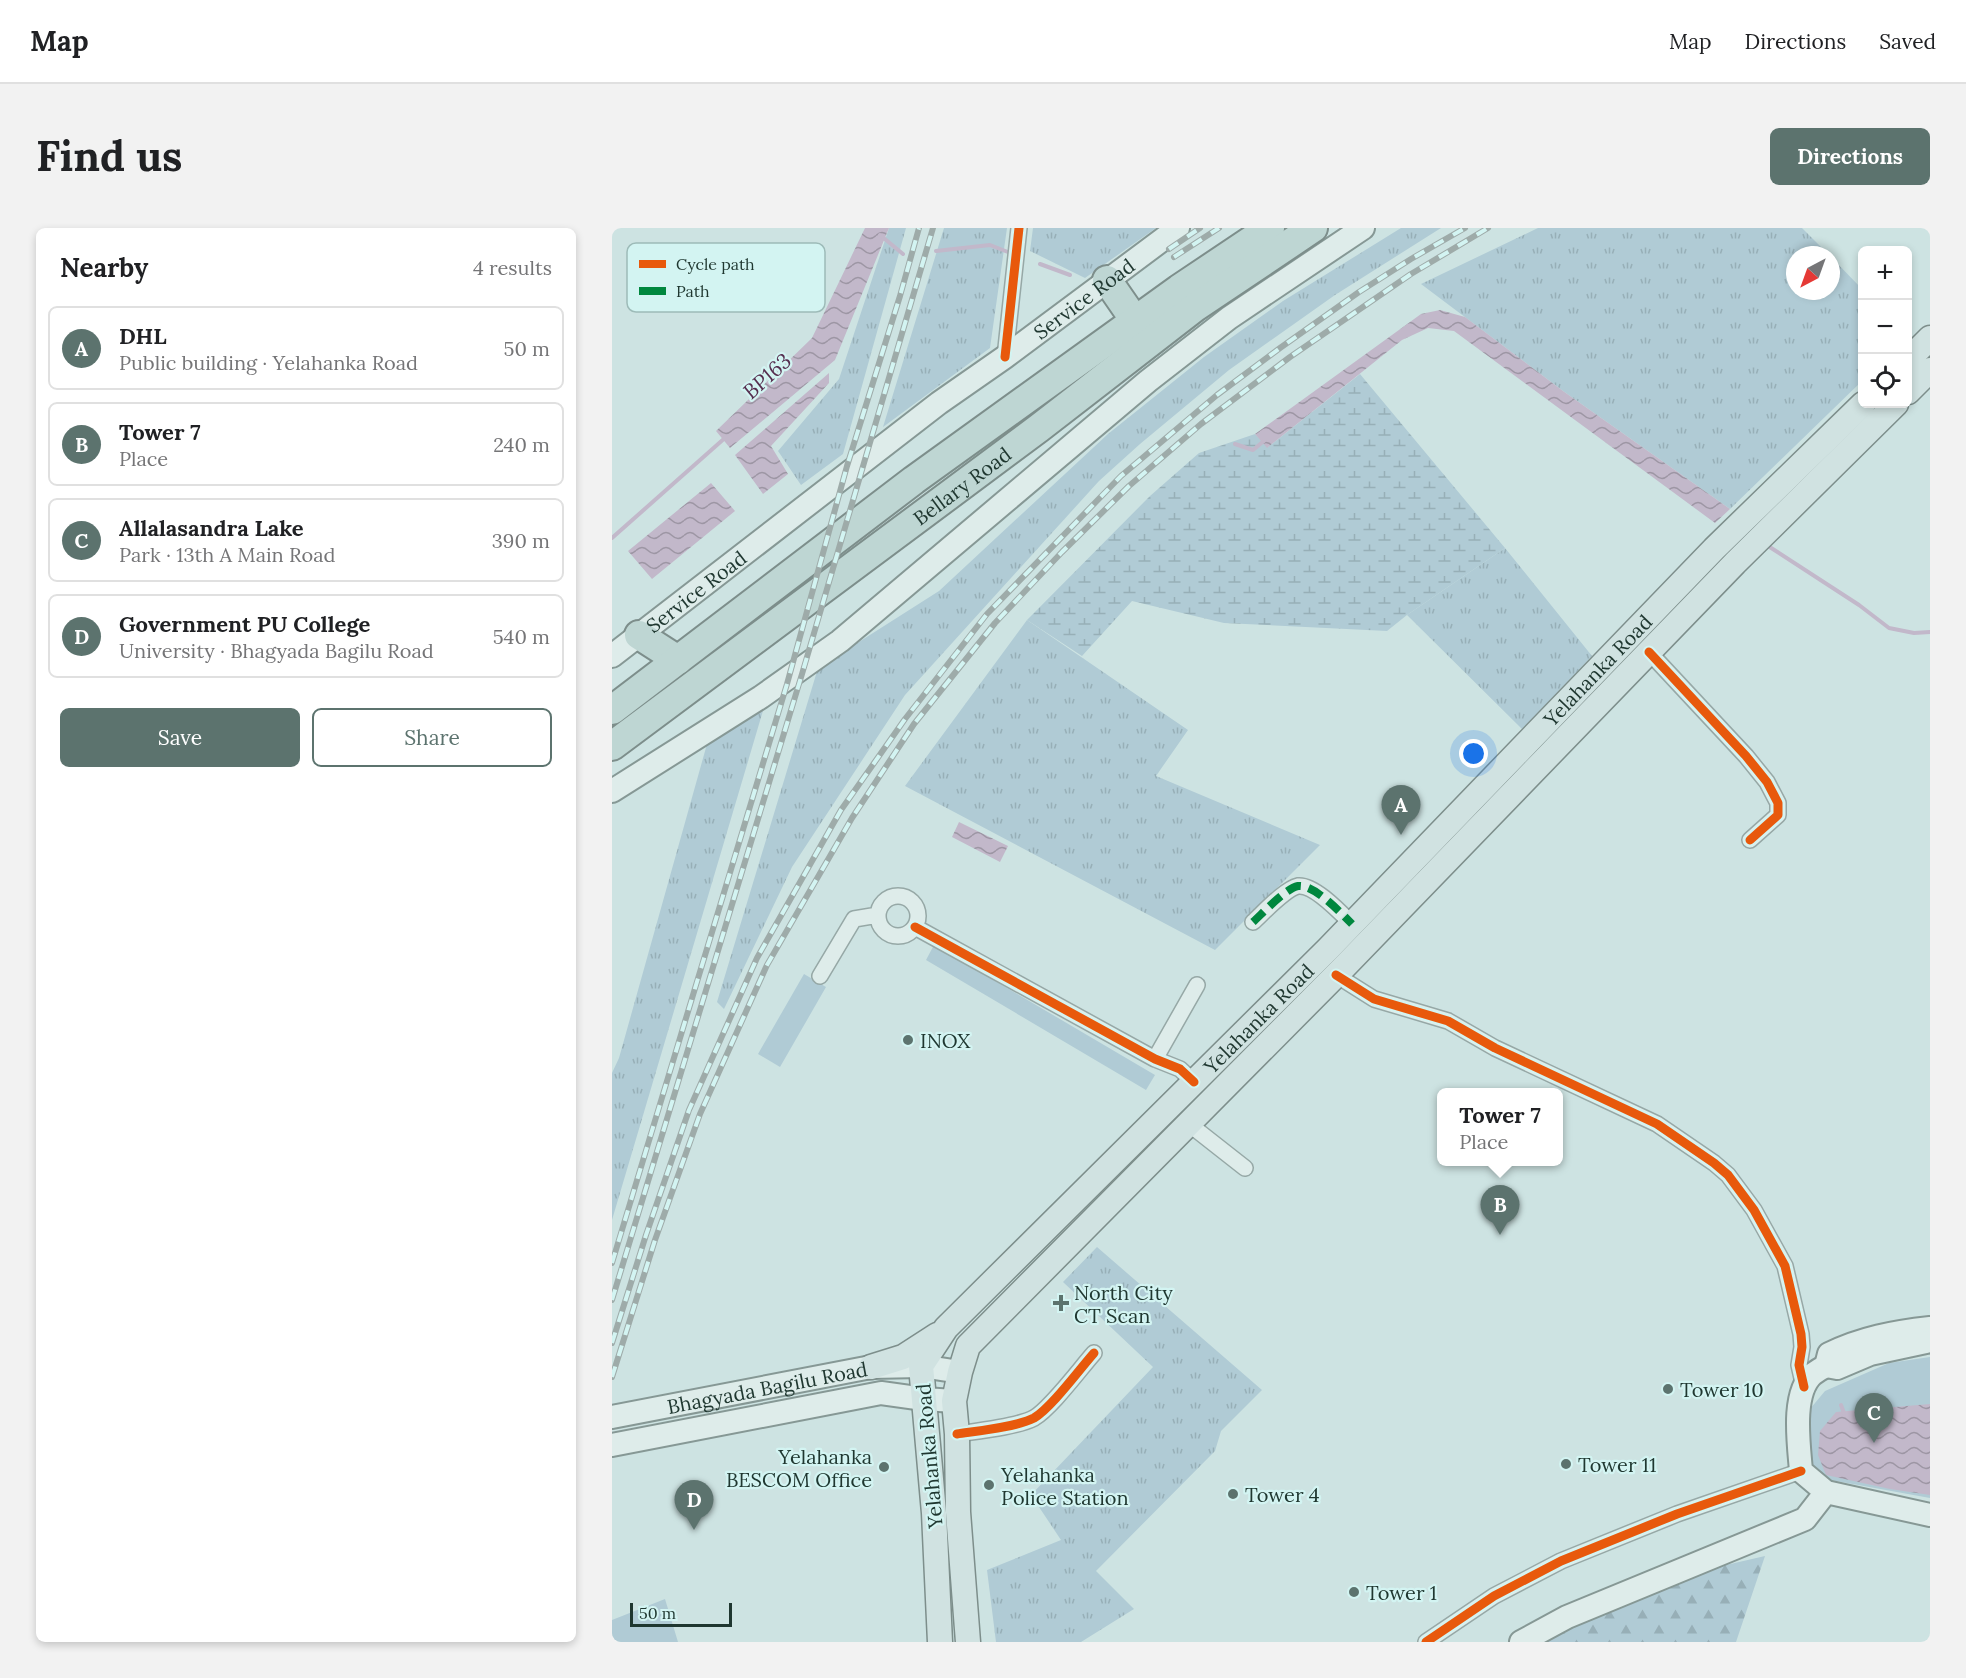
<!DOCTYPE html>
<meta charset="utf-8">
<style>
body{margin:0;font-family:Lora,serif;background:#f2f2f2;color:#202124}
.controls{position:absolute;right:18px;top:18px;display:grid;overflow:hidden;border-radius:9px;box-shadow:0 3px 9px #0003}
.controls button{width:54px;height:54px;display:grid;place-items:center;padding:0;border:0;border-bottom:2px solid #e0e0e0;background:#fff;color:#202124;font:30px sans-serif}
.compass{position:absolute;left:1174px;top:18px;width:54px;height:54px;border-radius:50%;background:#fff;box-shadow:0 3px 9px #0003;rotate:221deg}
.scale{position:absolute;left:18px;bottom:15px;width:102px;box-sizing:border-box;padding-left:6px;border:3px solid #1f3730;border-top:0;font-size:16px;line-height:21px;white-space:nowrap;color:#1f3730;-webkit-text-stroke:4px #d3f4f2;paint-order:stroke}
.you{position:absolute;left:862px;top:526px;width:21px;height:21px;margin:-15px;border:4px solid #fff;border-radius:50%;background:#1a73e8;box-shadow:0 0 0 9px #1a73e833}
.badge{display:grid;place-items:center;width:39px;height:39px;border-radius:50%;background:#5c736e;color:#fff;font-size:20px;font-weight:700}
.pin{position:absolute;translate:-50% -50px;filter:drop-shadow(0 2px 3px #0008)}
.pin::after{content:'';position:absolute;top:32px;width:21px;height:18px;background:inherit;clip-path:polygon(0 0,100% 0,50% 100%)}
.popup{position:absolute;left:825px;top:860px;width:126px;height:78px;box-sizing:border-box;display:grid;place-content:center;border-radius:9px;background:#fff;filter:drop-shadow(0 2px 4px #0005);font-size:20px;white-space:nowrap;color:#757577}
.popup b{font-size:22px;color:#202124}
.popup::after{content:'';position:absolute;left:50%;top:100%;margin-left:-12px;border:12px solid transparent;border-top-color:#fff}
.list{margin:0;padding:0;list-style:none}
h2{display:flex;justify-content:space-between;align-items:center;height:78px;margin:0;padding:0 24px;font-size:26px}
h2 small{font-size:20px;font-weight:400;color:#757577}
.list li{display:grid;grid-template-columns:39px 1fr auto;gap:18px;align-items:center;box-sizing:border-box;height:84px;margin:0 12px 12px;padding:0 12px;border:2px solid #e0e0e0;border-radius:9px}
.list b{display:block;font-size:22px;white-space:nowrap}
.list p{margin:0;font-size:20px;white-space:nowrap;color:#757577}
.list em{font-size:20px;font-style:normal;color:#757577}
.actions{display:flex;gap:12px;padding:18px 24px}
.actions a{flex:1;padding:14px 0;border:2px solid #5c736e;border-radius:9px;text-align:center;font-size:21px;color:#5c736e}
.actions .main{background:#5c736e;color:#fff}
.icon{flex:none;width:33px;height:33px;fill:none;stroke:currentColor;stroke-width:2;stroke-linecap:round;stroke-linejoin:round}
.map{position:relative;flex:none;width:1318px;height:1414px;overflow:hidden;border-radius:9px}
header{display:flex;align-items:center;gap:36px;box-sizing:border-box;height:84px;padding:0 30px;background:#fff;border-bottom:2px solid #e0e0e0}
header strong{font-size:28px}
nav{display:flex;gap:33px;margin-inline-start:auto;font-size:21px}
.intro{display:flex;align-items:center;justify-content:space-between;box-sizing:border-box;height:144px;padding:0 36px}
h1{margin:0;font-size:42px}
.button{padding:15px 27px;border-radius:9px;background:#5c736e;color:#fff;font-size:21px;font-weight:700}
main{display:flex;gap:36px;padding:0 36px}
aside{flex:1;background:#fff;border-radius:9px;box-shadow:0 3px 9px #0003}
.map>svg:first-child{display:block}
.grass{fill:url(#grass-tufts)}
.forest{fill:url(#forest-firs)}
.wetland{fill:url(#wetland-marsh)}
.green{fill:#b0cbd5}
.water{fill:url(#water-waves)}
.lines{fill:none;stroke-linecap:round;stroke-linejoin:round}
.stream{stroke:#c2b8ca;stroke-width:4}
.street-casing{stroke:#96a8a6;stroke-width:18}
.secondary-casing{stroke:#869895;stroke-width:26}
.primary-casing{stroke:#7d8e8b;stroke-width:27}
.highway-casing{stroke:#7d8e8b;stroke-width:32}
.street{stroke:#deecea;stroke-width:15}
.secondary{stroke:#deecea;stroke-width:22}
.primary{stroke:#d0e2e1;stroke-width:24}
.highway{stroke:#bed6d3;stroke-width:28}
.rail-casing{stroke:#9eaba9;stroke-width:6}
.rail{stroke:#d3f4f2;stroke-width:4;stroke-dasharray:11;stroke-linecap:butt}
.quiet{stroke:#00873e;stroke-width:8;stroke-dasharray:15 8;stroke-linecap:butt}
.cycleway-casing{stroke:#d3f4f2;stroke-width:13}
.cycleway{stroke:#e8590c;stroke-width:9}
.poi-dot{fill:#5c736e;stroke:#d3f4f2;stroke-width:2}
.labels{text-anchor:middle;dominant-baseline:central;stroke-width:4.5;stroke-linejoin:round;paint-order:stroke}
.street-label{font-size:20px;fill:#1f3730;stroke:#d3f4f2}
.poi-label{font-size:20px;fill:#1f3730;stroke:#d3f4f2;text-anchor:start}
.water-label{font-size:21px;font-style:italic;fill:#562e4f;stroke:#d3f4f2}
.key{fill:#d3f4f2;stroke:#9dbbb8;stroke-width:1.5}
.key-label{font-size:16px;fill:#1f3730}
</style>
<header>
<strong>Map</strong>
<nav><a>Map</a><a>Directions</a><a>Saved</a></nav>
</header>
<div class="intro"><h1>Find us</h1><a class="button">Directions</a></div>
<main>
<aside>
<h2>Nearby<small>4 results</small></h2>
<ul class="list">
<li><span class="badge">A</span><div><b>DHL</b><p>Public building · Yelahanka Road</p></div><em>50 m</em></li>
<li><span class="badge">B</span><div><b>Tower 7</b><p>Place</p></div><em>240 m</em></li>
<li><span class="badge">C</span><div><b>Allalasandra Lake</b><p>Park · 13th A Main Road</p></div><em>390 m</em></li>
<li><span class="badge">D</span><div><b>Government PU College</b><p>University · Bhagyada Bagilu Road</p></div><em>540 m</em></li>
</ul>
<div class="actions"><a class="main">Save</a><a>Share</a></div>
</aside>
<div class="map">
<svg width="1318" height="1414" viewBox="0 0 1318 1414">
<defs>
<pattern id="grass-tufts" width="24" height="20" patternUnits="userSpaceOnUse" patternTransform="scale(1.5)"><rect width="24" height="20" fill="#b0cbd5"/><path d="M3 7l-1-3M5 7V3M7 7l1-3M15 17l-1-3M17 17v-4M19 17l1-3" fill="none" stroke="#97afb7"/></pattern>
<pattern id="forest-firs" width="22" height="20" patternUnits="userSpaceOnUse" patternTransform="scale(1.5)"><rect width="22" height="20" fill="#b0cbd5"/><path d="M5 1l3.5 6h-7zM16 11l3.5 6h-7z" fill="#97afb7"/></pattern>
<pattern id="wetland-marsh" width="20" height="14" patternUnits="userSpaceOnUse" patternTransform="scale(1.5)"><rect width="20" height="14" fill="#b0cbd5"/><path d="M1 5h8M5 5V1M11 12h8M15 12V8" fill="none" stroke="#97afb7"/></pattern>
<pattern id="water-waves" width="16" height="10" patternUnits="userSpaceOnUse" patternTransform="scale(1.5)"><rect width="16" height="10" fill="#c2b8ca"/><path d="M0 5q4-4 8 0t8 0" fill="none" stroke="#9d96a4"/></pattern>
</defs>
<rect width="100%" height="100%" fill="#cde3e2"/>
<path class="grass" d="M 277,0 L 294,0 L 231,226 L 189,257 L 166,223 L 227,151 Z
M 332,0 L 395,0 L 378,120 L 271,199 Z
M 421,0 L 544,0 L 473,50 L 418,23 Z
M 789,0 L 829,0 L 723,67 L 617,142 L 528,216 L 487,253 L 293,467 L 180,639 L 112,781 L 105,774 L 206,440 L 327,363 L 496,206 L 592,129 L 671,73 Z
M 926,0 L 1190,0 L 1217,27 L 1183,27 L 1183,63 L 1219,63 L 1219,29 L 1250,61 L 1250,153 L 1118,281 L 951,163 L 809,56 Z
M 893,320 L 980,428 L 910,501 L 795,387 Z
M 415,392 L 576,502 L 544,548 L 708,617 L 603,722 L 293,558 Z
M 153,476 L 0,992 L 0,845 L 7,830 L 95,516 Z
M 485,1019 L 650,1162 L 609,1203 L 603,1223 L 484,1343 L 522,1381 L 469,1414 L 384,1414 L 375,1342 L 449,1312 L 419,1267 L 541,1139 L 451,1054 Z"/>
<path class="forest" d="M 1153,1328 L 1124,1414 L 924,1414 L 1101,1340 Z"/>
<path class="wetland" d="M 748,146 L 893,320 L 795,387 L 775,403 L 612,395 L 520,373 L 470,428 L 415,392 L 538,268 L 587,225 L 643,206 L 656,219 Z"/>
<path class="green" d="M 322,717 L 543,847 L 534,862 L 314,732 Z
M 192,746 L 214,759 L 168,839 L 146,826 Z
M 1318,1129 L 1318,1270 L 1202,1249 L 1193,1187 L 1213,1163 L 1277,1135 Z
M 53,1371 L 66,1414 L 0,1414 L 0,1392 Z"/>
<path class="water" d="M 253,0 L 277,0 L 223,132 L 118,220 L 104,203 L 200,110 Z
M 828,82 L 853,89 L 951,163 L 1118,281 L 1103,295 L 842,103 L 816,100 L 790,112 L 655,220 L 643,206 L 809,86 Z
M 217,145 L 217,155 L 159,218 L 176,246 L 151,266 L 123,227 Z
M 99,255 L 123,283 L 40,351 L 16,323 Z
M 347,594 L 396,618 L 388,634 L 340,609 Z
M 1318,1176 L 1318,1267 L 1278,1261 L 1214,1247 L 1206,1227 L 1208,1203 L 1224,1184 Z"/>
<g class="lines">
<path class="stream" d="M 268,7 L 291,26
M 324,23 L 378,17 L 401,26
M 428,36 L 458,47
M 623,216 L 641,222 L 653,212
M 0,310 L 114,209
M 1153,316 L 1247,377 L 1277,400 L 1302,405 L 1318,404
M 1229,1177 L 1232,1185"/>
<g class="street-casing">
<path id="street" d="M 393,129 L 407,0
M 1037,424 L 1134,528 L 1155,554 L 1166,575 L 1166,587 L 1138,612
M266 688a20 20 0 1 1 40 0a20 20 0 1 1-40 0Z
M 641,694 C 651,685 673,661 686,658 C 702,656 729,685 740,696
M 303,699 L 543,831 L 568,841 L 582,854
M 724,747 L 762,771 L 836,793 L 883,820 L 1045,896 L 1102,935 L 1116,947 L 1142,982 L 1173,1038 L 1189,1106 L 1190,1119 L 1187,1137 L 1192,1159
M 208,748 L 242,691 L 266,687
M 543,831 L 585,757
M 577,896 L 633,940
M 345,1206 C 365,1203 405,1199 422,1190 C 439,1180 467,1142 482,1125
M 814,1414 L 882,1368 L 949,1333 L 1065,1286 L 1189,1243"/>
</g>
<g class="secondary-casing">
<g id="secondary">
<path id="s1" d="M 0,428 L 327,175 L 393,129 L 566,0"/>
<path d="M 0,563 L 149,469 L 228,413 L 536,153 L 617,90 L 751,0"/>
<path d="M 1214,1138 C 1210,1140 1205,1143 1201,1146 C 1179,1165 1187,1217 1189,1243 L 1214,1264 L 1318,1287"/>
<path d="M 1214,1138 L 1217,1126 C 1250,1110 1282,1104 1318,1100"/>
<path d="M 1214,1138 L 1225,1140 L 1258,1126 L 1314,1114"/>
<path id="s2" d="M 0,1189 L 259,1139 L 309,1138 L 348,1144"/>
<path d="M 0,1217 L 269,1165 L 312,1171 L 342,1173"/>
<path d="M 909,1414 L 955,1389 L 1193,1291 L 1214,1264"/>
</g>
</g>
<g class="primary-casing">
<g id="primary">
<path d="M 1296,132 L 1318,110"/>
<path d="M 1296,164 L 1318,142"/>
<path d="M 259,1139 L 291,1129 L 325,1107"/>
<path id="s3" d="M 328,1414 L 322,1285 L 309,1138 L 334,1100 L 716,721 L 1102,321 L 1251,176"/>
<path d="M 356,1414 L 346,1284 L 345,1206 L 342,1173 L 348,1144 L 356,1118 L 733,738 L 1123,335 L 1284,176"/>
</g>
</g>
<g class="highway-casing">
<g id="highway">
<path d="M 495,52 L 524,94"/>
<path d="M 27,407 L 66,432"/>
<path d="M 0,482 L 302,252 L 567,61 L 658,0"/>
<path id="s4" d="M 0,518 L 427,200 L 582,80 L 701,0"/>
</g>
</g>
<use href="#street" class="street"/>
<use href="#secondary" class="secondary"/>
<use href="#primary" class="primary"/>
<use href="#highway" class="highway"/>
<g class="rail-casing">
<path id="rail" d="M 557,21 L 588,0
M 562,29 L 607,0
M 0,1035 L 175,456 L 235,238 L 288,68 L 307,0
M 0,1072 L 190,446 L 321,0
M 0,1115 L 34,1007 L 77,882 L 145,730 L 229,582 L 293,491 L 375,386 L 509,248 L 605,167 L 668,120 L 747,64 L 799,31 L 853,0
M 0,1149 L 43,1012 L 88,886 L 155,737 L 240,590 L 302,496 L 383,395 L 450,324 L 517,258 L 589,196 L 678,129 L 799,46 L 876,0"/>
</g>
<use href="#rail" class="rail"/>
<path class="quiet" d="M 641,694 C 651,685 673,661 686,658 C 702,656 729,685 740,696"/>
<g class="cycleway-casing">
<path id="cycleway" d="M 393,129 L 407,0
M 1037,424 L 1134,528 L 1155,554 L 1166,575 L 1166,587 L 1138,612
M 303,699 L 543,831 L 568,841 L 582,854
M 724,747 L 762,771 L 836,793 L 883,820 L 1045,896 L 1102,935 L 1116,947 L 1142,982 L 1173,1038 L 1189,1106 L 1190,1119 L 1187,1137 L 1192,1159
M 345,1206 C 365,1203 405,1199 422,1190 C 439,1180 467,1142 482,1125
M 814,1414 L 882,1368 L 949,1333 L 1065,1286 L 1189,1243"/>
</g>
<use href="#cycleway" class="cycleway"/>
</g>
<g class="poi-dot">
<circle cx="296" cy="812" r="6"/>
<path d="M446 1066h6v6h6v6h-6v6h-6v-6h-6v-6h6z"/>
<circle cx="1056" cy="1161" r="6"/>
<circle cx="954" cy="1236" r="6"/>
<circle cx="272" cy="1239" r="6"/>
<circle cx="377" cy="1257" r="6"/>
<circle cx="621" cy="1266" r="6"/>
<circle cx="742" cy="1364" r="6"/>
</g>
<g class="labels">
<g class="street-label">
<text stroke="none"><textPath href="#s1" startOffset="592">Service Road</textPath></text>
<text stroke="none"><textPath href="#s4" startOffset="436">Bellary Road</textPath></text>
<text stroke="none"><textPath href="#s1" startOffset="106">Service Road</textPath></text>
<text stroke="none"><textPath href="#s3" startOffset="1248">Yelahanka Road</textPath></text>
<text stroke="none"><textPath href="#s3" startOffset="762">Yelahanka Road</textPath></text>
<text stroke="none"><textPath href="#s2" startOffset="158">Bhagyada Bagilu Road</textPath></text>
<text transform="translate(317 1228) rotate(-95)">Yelahanka Road</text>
</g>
<g class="poi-label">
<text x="308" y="812">INOX</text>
<text x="462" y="1064">North City<tspan x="462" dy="23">CT Scan</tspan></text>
<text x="1068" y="1161">Tower 10</text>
<text x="260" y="1228" text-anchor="end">Yelahanka<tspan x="260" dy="23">BESCOM Office</tspan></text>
<text x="966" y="1236">Tower 11</text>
<text x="389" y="1246">Yelahanka<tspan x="389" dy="23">Police Station</tspan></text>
<text x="633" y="1266">Tower 4</text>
<text x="754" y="1364">Tower 1</text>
</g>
<g class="water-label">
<text transform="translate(155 148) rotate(-42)">BP163</text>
</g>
</g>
<rect x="15" y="15" width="198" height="69" rx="9" class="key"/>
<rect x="27" y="32" width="27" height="8" fill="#e8590c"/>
<rect x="27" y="59" width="27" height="8" fill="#00873e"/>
<g class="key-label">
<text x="64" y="42">Cycle path</text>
<text x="64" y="69">Path</text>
</g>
</svg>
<div class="controls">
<button>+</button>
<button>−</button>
<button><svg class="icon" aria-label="locate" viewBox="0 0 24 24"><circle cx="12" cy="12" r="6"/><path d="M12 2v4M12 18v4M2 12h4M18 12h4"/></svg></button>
</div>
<svg class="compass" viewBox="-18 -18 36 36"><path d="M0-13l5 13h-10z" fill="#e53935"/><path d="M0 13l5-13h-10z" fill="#757577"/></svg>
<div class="scale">50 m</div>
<div class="you"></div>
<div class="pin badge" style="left:789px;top:607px">A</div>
<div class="pin badge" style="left:888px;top:1007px">B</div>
<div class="popup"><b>Tower 7</b>Place</div>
<div class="pin badge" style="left:1262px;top:1215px">C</div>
<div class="pin badge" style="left:82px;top:1302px">D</div>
</div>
</main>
